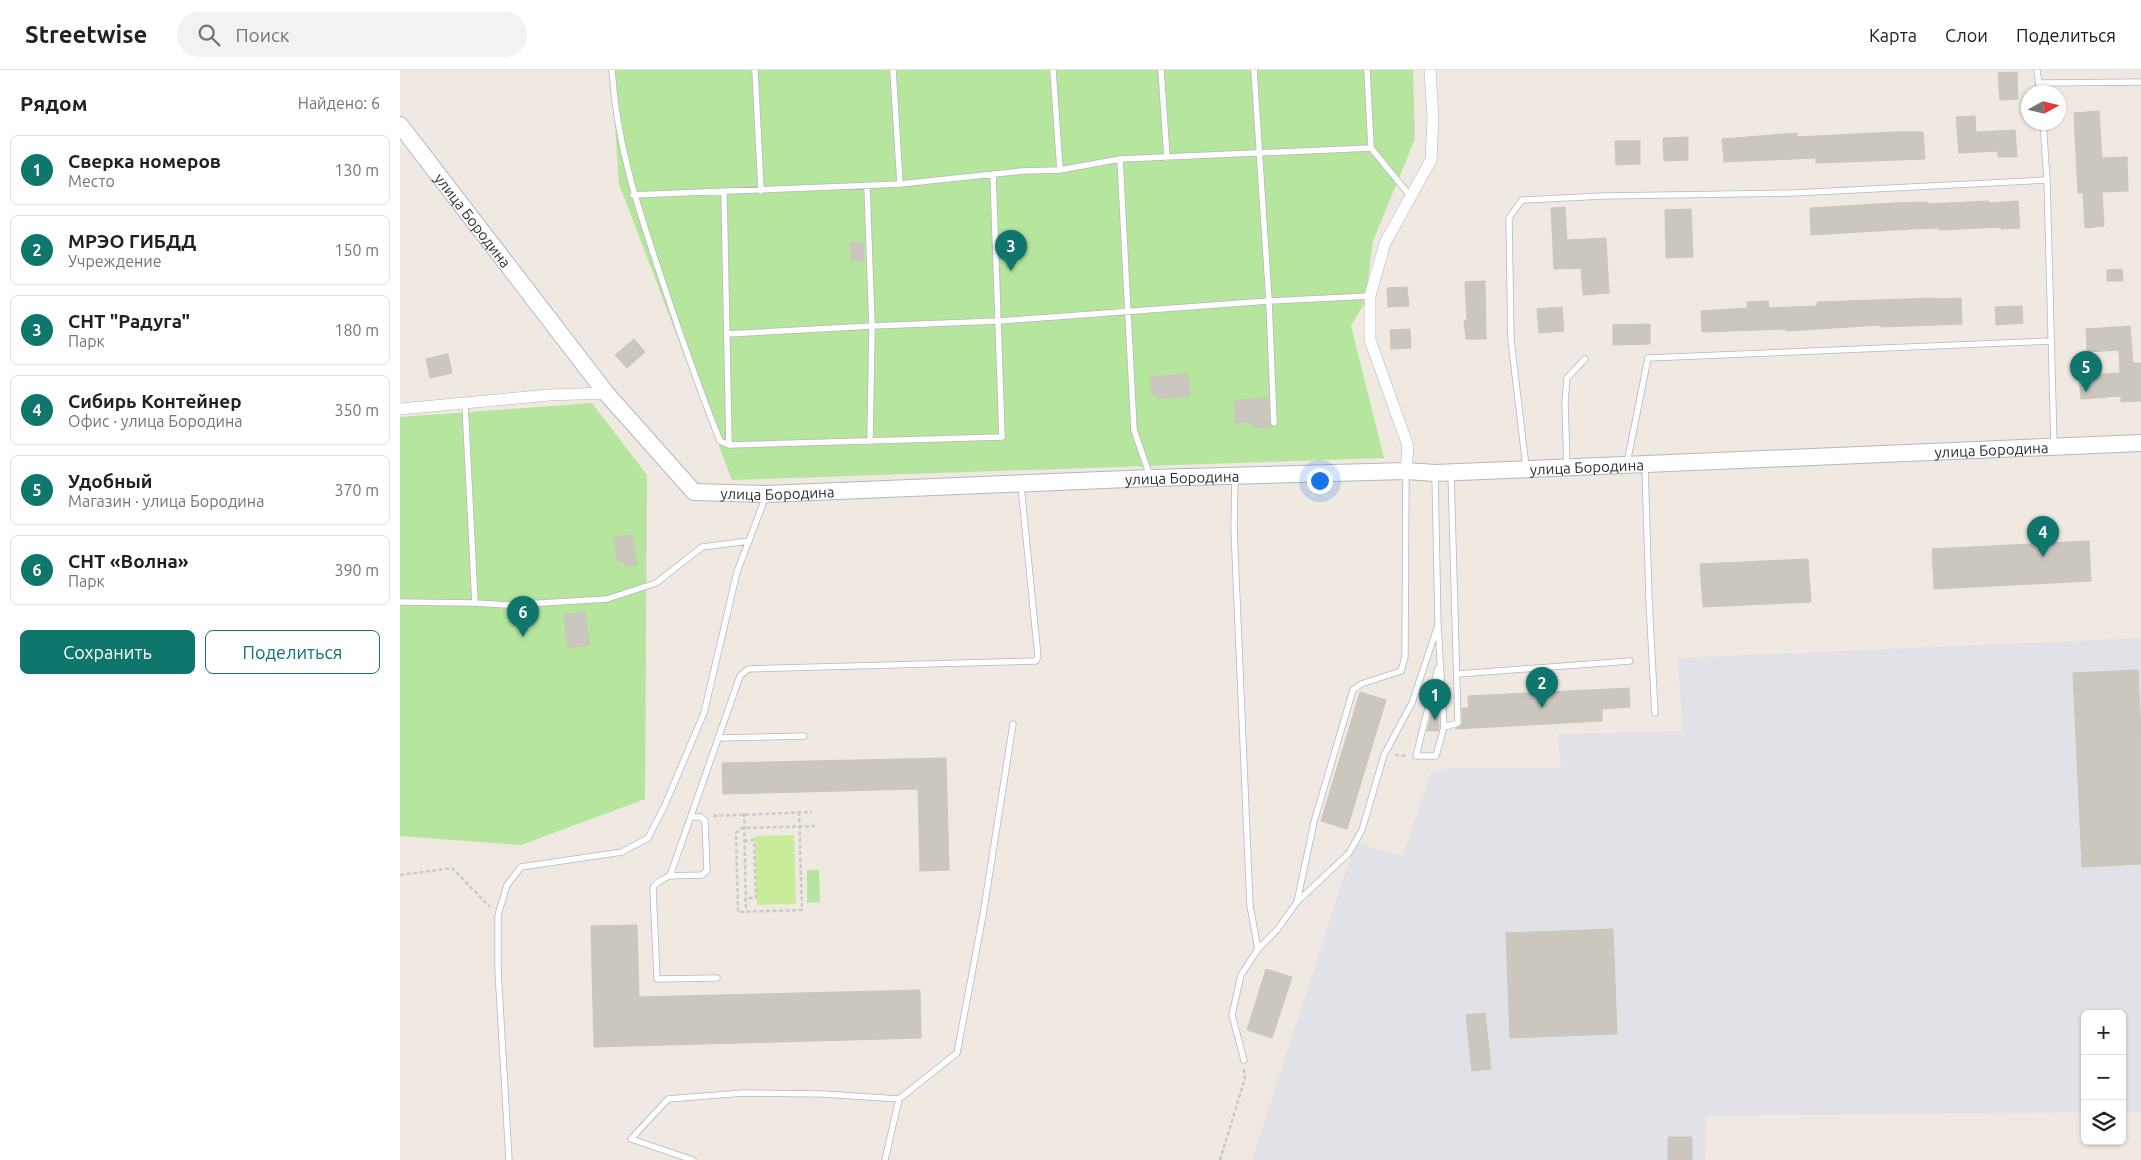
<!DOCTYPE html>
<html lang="ru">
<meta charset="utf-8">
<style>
body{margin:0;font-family:Ubuntu,sans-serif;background:#f2f2f2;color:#202124}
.controls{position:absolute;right:15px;bottom:15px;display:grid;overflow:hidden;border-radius:8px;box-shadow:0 1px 4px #0004}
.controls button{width:45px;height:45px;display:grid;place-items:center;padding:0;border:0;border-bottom:1px solid #e0e0e0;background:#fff;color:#202124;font:25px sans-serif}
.compass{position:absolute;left:1621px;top:15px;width:45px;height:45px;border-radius:50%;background:#fff;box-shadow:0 1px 4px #0004;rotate:82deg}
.you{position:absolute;left:919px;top:410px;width:18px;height:18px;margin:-12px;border:4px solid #fff;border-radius:50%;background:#1a73e8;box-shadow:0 0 0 8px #1a73e833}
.badge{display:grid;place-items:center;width:32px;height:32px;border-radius:50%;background:#0f766e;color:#fff;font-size:16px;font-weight:700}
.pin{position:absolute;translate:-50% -41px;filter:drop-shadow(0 1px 2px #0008)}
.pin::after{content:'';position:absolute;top:26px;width:18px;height:15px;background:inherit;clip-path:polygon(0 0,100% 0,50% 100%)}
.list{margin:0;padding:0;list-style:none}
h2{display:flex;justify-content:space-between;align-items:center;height:65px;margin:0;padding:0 20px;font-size:21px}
h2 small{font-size:16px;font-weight:400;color:#757577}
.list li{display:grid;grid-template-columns:32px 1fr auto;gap:15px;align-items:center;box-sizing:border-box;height:70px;margin:0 10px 10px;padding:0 10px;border:1px solid #e0e0e0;border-radius:8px}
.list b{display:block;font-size:19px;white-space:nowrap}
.list p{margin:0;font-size:16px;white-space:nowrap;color:#757577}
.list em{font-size:16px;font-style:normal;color:#757577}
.actions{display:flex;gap:10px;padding:15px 20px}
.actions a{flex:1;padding:11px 0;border:1px solid #0f766e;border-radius:8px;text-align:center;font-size:18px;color:#0f766e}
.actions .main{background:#0f766e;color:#fff}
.icon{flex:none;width:28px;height:28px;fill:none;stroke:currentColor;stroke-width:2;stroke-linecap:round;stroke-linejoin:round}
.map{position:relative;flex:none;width:1741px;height:1090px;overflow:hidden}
header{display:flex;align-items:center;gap:30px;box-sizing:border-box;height:70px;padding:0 25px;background:#fff;border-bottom:1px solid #e0e0e0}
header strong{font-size:24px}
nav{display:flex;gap:28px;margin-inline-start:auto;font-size:18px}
.search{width:350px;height:45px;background:#f2f2f2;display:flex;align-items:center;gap:12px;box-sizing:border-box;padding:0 18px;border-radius:28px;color:#757577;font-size:19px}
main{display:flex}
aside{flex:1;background:#fff}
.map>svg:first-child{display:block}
.industrial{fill:#e3e1e8}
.green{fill:#b6e59e}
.pitch{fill:#c9ec9a}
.building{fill:#cbc7bf;stroke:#cbc5ba}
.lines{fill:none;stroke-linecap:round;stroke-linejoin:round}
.service-casing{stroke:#b4b7c1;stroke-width:7}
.minor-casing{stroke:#b4b7c1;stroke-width:12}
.secondary-casing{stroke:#b4b7c1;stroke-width:18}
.path{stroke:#c9c9c9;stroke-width:2.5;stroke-dasharray:4 2.5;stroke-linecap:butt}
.service{stroke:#fff;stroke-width:5.5}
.minor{stroke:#fff;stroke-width:11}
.secondary{stroke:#fff;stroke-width:16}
.labels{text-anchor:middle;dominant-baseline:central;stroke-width:4;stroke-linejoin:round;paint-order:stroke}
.street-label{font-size:15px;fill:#2e2e2e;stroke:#fff}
</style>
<header>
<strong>Streetwise</strong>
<div class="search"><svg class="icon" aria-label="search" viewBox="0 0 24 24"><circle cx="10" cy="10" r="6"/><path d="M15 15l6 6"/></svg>Поиск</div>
<nav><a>Карта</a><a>Слои</a><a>Поделиться</a></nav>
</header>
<main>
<aside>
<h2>Рядом<small>Найдено: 6</small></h2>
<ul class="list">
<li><span class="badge">1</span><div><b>Сверка номеров</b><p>Место</p></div><em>130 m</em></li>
<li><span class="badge">2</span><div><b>МРЭО ГИБДД</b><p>Учреждение</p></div><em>150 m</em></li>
<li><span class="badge">3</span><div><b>СНТ &quot;Радуга&quot;</b><p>Парк</p></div><em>180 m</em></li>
<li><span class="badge">4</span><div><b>Сибирь Контейнер</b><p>Офис · улица Бородина</p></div><em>350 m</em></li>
<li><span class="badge">5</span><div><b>Удобный</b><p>Магазин · улица Бородина</p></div><em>370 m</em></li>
<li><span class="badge">6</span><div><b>СНТ «Волна»</b><p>Парк</p></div><em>390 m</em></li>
</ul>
<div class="actions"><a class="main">Сохранить</a><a>Поделиться</a></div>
</aside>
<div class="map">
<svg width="1741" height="1090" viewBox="0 0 1741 1090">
<rect width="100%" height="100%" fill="#efe9e1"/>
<path class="industrial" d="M 1741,568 L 1741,1042 L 1722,1042 L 1722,944 L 1685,944 L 1685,1042 L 1306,1046 L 1305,1090 L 852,1090 L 944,806 L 957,773 L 1003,786 L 1031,703 L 1047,698 L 1161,698 L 1158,664 L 1282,661 L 1278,588 Z"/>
<path class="green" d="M 211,0 L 1013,0 L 1015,69 L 973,171 L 965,232 L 951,256 L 984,388 L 332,410 L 219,114 Z
M 192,333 L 247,405 L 245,729 L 121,775 L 0,766 L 0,347 Z
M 407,800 L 419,800 L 420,832 L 407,833 Z"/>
<path class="pitch" d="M 394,765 L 396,834 L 357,835 L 355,766 Z"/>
<path class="building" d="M 1617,2 L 1618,29 L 1600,30 L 1598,3 Z
M 1699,41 L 1702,88 L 1727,87 L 1728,121 L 1702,122 L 1704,156 L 1685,158 L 1683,123 L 1678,123 L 1674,43 Z
M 1575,46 L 1576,62 L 1615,60 L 1617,87 L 1598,87 L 1598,81 L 1559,83 L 1556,47 Z
M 1494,62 L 1523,62 L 1525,89 L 1416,93 L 1416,88 L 1324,92 L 1322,69 L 1397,63 L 1397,67 Z
M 1288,67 L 1288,90 L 1264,91 L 1263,68 Z
M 1215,71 L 1240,71 L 1240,94 L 1216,95 Z
M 1589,131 L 1589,133 L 1618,131 L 1620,158 L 1601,159 L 1601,157 L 1540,160 L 1539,158 L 1510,159 L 1411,165 L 1410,138 L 1494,133 L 1527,132 L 1527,134 Z
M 1165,137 L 1167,170 L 1206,168 L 1209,223 L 1183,225 L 1181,198 L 1154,199 L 1151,138 Z
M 1291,139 L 1293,187 L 1266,188 L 1265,140 Z
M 450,173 L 463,173 L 464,191 L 451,191 Z
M 1722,199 L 1723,211 L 1707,211 L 1707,200 Z
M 1085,211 L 1086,269 L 1066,269 L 1064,250 L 1067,250 L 1065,212 Z
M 1007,217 L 1009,236 L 988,237 L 987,218 Z
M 1535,228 L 1535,229 L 1561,228 L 1562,254 L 1481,257 L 1481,255 L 1386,261 L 1386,259 L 1302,262 L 1301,241 L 1347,238 L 1347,232 L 1368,231 L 1369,238 L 1417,236 L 1417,232 Z
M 1622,236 L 1623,253 L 1596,255 L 1595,237 Z
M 1162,237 L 1164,261 L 1139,263 L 1137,239 Z
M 1250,254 L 1250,274 L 1213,275 L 1213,255 Z
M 1730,256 L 1733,293 L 1741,293 L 1741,331 L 1721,332 L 1721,326 L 1681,329 L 1679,306 L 1720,303 L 1719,280 L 1687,282 L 1686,259 Z
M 1010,259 L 1011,278 L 991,279 L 990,260 Z
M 234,269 L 245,282 L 227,298 L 215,285 Z
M 48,284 L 52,303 L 30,308 L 26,289 Z
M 788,304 L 790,326 L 758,329 L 758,325 L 752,325 L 750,307 Z
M 868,328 L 870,357 L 853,358 L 852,352 L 835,353 L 834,330 Z
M 232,465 L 237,495 L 225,496 L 224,491 L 218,492 L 214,467 Z
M 1689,471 L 1691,511 L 1534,519 L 1532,479 Z
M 1408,489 L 1411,532 L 1303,537 L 1300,494 Z
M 185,542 L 189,575 L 168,578 L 164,545 Z
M 1738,600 L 1741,664 L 1741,794 L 1682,797 L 1673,603 Z
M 1229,618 L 1230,637 L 1202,639 L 1202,651 L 1055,659 L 1062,654 L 1062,638 L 1069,638 L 1068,626 Z
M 960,622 L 986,630 L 947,759 L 921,751 Z
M 1033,639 L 1038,639 L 1039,656 L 1038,661 L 1027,661 Z
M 546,688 L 549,800 L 520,801 L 518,719 L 323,724 L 322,693 Z
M 237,855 L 239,927 L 520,920 L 521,968 L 194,977 L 191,856 Z
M 1213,859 L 1217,964 L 1110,968 L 1106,863 Z
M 866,899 L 892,907 L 872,968 L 847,960 Z
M 1085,943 L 1091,999 L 1072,1001 L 1066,945 Z
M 1268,1067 L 1292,1067 L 1292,1090 L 1268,1090 Z"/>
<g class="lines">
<g class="service-casing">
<path id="service" d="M 212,0 C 217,77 238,138 262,210 C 280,264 299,318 320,371 L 329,375 L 602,367 L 593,104
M 355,0 L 361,121
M 493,0 L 500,114
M 653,0 L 660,100
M 761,0 L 767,88
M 854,0 L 869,231 L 874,353
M 967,0 L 971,78 L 1011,127
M 1637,0 L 1640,22
M 1640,13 L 1741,12
M 1643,52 L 1647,110 L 1654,375
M 720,89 L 734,360 L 750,406
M 467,116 L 472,256 L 470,372
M 324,122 L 329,375
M 233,125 L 500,114 L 622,101 L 660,100 L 720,89 L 971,78
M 327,264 L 472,256 L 598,251 L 869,231 L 970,226
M 65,334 L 75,533
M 1227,393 L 1248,288 L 1652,271
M 1167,395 L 1165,332 L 1167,308 L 1185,289
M 1245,395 L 1249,530 L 1255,643
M 1126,397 L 1111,270 L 1109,148 L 1122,130 L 1203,126 L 1394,123 L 1647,110
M 1006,402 L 1005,587 L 1001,601 L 961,614 L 953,620 L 914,752 L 897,832 L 949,783 L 962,760 L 984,685 L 1012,633 L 1038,555
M 1035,406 L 1038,555 L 1044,657 L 1058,653 L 1051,404
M 835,408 L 834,459 L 850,836 L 858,879 L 841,905 L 832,945 L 844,990
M 0,532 L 75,533 L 108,535 L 207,529 L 256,513 L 302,477 L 349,471
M 1038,598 L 1016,686 L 1036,686 L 1044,657
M 1058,604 L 1230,591
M 318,668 L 404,666
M 270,806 L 302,805 L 307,801 L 305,751 L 301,747 L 291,747
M 858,879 L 877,860 L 897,832
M 317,908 L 257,909 L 253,818 C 256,810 267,810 271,803 L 340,606 L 348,599 L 636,591 L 638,587 L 621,416
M 109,1090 L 98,900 L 98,845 L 107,815 L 121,797 L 222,782 L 248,768 L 264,737 L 304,643 L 337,502 L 366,426
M 293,1090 L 231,1069 L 268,1029 L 343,1023 L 423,1024 L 499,1029
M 485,1090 L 499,1029 L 557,983 L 583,845 L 613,654"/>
</g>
<g class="minor-casing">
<path id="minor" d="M 0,339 L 149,325 L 206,323
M 1006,401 L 1008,376 L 970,270 L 970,226 L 985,173 L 1031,90 L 1033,48 L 1030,0"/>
</g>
<g class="secondary-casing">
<g id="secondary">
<path id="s1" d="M 0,55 L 206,323 L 294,422 L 367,424 L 751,408 L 1006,401 L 1035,403 L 1741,373"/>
</g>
</g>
<path class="path" d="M 995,685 L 1007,686
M 399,742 L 402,840 L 338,842 L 336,763 L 342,758 L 415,756
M 344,743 L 346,841
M 313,746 L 412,742
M 344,771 L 354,770 L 356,828 L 346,828
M 0,805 L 52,798 L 90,837
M 820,1090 L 845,1008 L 844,998"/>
<use href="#service" class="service"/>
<use href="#minor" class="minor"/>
<use href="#secondary" class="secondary"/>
</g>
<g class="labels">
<g class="street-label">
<text stroke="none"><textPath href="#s1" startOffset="120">улица Бородина</textPath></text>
<text stroke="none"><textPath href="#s1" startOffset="1769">улица Бородина</textPath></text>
<text stroke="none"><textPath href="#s1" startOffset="1364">улица Бородина</textPath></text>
<text stroke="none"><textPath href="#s1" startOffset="959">улица Бородина</textPath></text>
<text stroke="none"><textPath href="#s1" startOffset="554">улица Бородина</textPath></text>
</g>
</g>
</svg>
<div class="controls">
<button>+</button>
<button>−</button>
<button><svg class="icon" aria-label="layers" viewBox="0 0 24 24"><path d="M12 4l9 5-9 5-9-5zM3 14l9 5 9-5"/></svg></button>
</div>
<svg class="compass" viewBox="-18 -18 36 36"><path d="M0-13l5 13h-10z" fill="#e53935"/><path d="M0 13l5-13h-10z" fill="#757577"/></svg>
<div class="you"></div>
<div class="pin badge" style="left:1035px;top:650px">1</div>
<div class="pin badge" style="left:1142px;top:638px">2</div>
<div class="pin badge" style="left:611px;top:201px">3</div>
<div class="pin badge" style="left:1643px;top:487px">4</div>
<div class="pin badge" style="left:1686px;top:322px">5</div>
<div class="pin badge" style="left:123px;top:567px">6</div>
</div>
</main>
